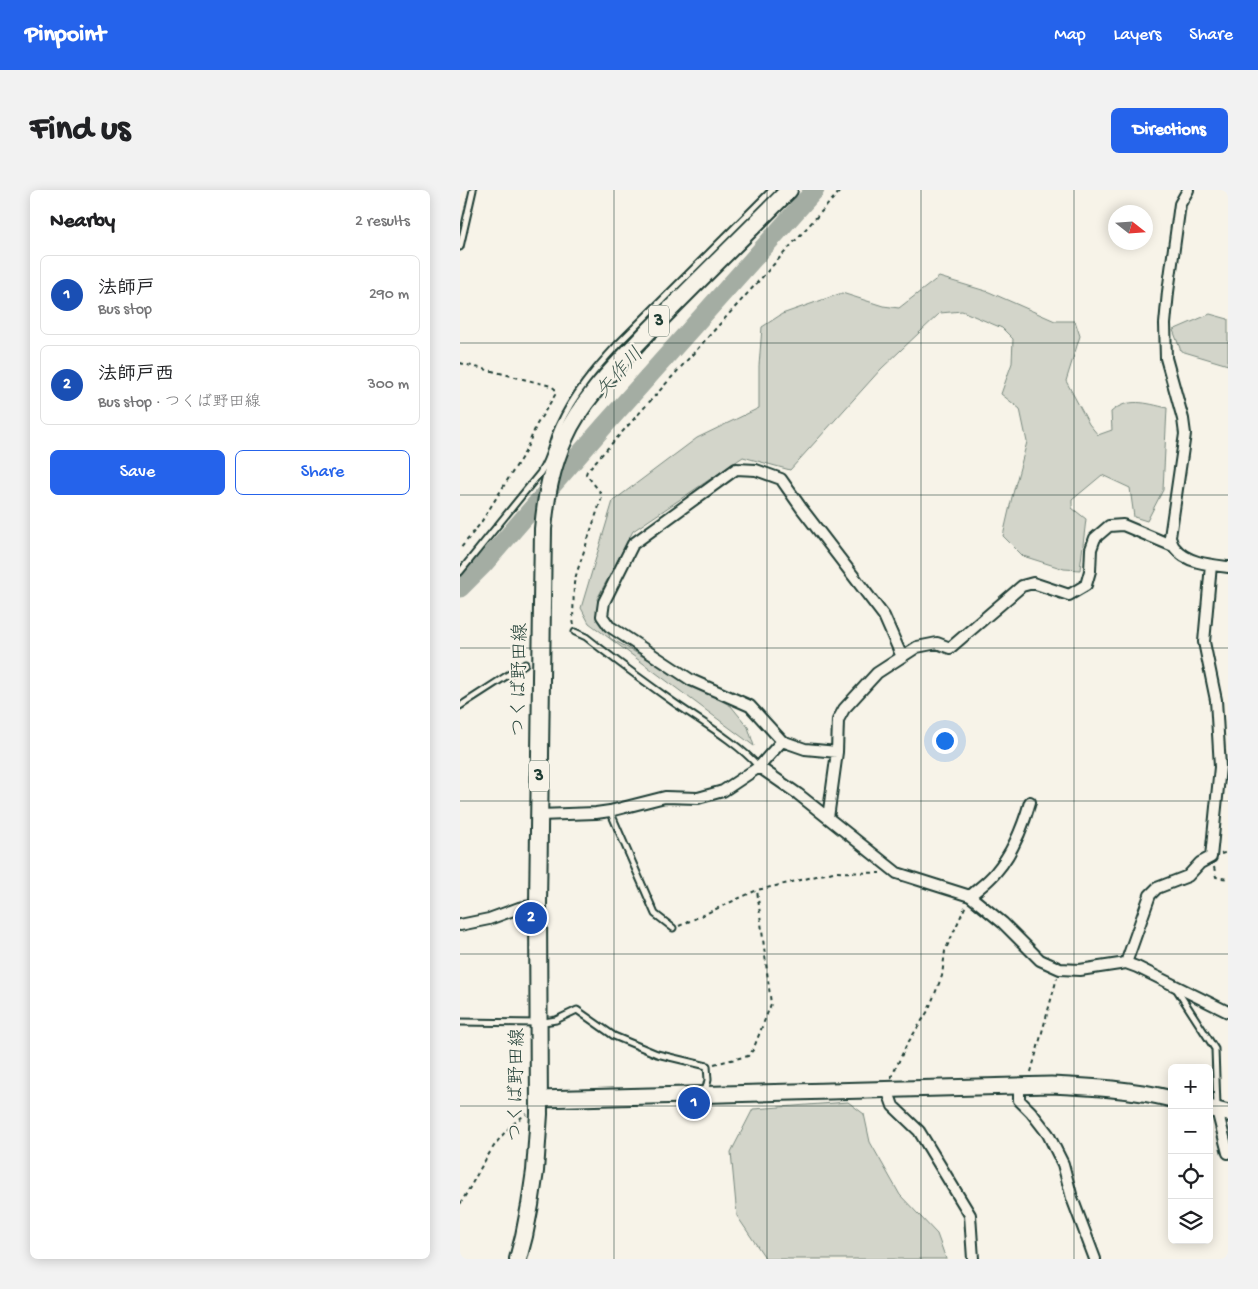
<!DOCTYPE html>
<meta charset="utf-8">
<style>
body{margin:0;font-family:"Gochi Hand","Klee One",sans-serif;background:#f2f2f2;color:#202124}
.controls{position:absolute;right:15px;bottom:15px;display:grid;overflow:hidden;border-radius:8px;box-shadow:0 2px 12px #0003}
.controls button{width:45px;height:45px;display:grid;place-items:center;padding:0;border:0;border-bottom:1px solid #e0e0e0;background:#fff;color:#202124;font:25px sans-serif}
.compass{position:absolute;left:648px;top:15px;width:45px;height:45px;border-radius:50%;background:#fff;box-shadow:0 2px 12px #0003;rotate:107deg}
.you{position:absolute;left:484px;top:550px;width:18px;height:18px;margin:-12px;border:4px solid #fff;border-radius:50%;background:#1a73e8;box-shadow:0 0 0 8px #1a73e833}
.badge{display:grid;place-items:center;width:32px;height:32px;border-radius:50%;background:#2563eb;color:#fff;font-size:16px;font-weight:700}
.pin{position:absolute;translate:-50% -50%;border:2px solid #fff;box-shadow:0 1px 5px #0006}
.list{margin:0;padding:0;list-style:none}
h2{display:flex;justify-content:space-between;align-items:center;height:65px;margin:0;padding:0 20px;font-size:21px}
h2 small{font-size:16px;font-weight:400;color:#757577}
.list li{display:grid;grid-template-columns:32px 1fr auto;gap:15px;align-items:center;box-sizing:border-box;height:80px;margin:0 10px 10px;padding:0 10px;border:1px solid #e0e0e0;border-radius:8px}
.list b{display:block;font-size:19px;white-space:nowrap}
.list p{margin:0;font-size:16px;white-space:nowrap;color:#757577}
.list em{font-size:16px;font-style:normal;color:#757577}
.actions{display:flex;gap:10px;padding:15px 20px}
.actions a{flex:1;padding:11px 0;border:1px solid #2563eb;border-radius:8px;text-align:center;font-size:18px;color:#2563eb}
.actions .main{background:#2563eb;color:#fff}
.icon{flex:none;width:28px;height:28px;fill:none;stroke:currentColor;stroke-width:2;stroke-linecap:round;stroke-linejoin:round}
.map{position:relative;flex:none;width:768px;height:1069px;overflow:hidden;border-radius:8px}
header{display:flex;align-items:center;gap:30px;box-sizing:border-box;height:70px;padding:0 25px;background:#2563eb;color:#fff}
header strong{font-size:24px}
nav{display:flex;gap:28px;margin-inline-start:auto;font-size:18px}
.intro{display:flex;align-items:center;justify-content:space-between;box-sizing:border-box;height:120px;padding:0 30px}
h1{margin:0;font-size:35px}
.button{padding:12px 22px;border-radius:8px;background:#2563eb;color:#fff;font-size:18px;font-weight:700}
main{display:flex;gap:30px;padding:0 30px}
aside{flex:1;background:#fff;border-radius:8px;box-shadow:0 2px 12px #0003}
.map>svg:first-child{display:block}
.green{fill:#d3d5ca;stroke:#79897f}
.lines{fill:none;stroke-linecap:round;stroke-linejoin:round}
.river{stroke:#a4ada3;stroke-width:19}
.lane-casing{stroke:#1f3d34;stroke-width:9}
.street-casing{stroke:#1f3d34;stroke-width:14}
.secondary-casing{stroke:#1f3d34;stroke-width:19}
.primary-casing{stroke:#1f3d34;stroke-width:20}
.path{stroke:#1f3d34;stroke-width:2;stroke-dasharray:4 4;stroke-linecap:butt}
.lane{stroke:#f7f3e8;stroke-width:5}
.street{stroke:#f7f3e8;stroke-width:10}
.secondary{stroke:#f7f3e8;stroke-width:15}
.primary{stroke:#f7f3e8;stroke-width:16}
.grid{fill:none;stroke:#1f3d34;stroke-width:1;stroke-opacity:0.55}
.labels{text-anchor:middle;dominant-baseline:central;stroke-width:4.5;stroke-linejoin:round;paint-order:stroke}
.shield{fill:#f7f3e8;stroke:#60746a;stroke-width:1}
.shield-label{font-size:18px;font-weight:bold;fill:#1f3d34}
.street-label{font-size:19px;fill:#1f3d34;stroke:#f7f3e8}
.water-label{font-size:20px;font-style:italic;fill:#405950;stroke:#f7f3e8}
</style>
<header>
<strong>Pinpoint</strong>
<nav><a>Map</a><a>Layers</a><a>Share</a></nav>
</header>
<div class="intro"><h1>Find us</h1><a class="button">Directions</a></div>
<main>
<aside>
<h2>Nearby<small>2 results</small></h2>
<ul class="list">
<li><span class="badge" style="background:#1a4fb4">1</span><div><b>法師戸</b><p>Bus stop</p></div><em>290 m</em></li>
<li><span class="badge" style="background:#1a4fb4">2</span><div><b>法師戸西</b><p>Bus stop · つくば野田線</p></div><em>300 m</em></li>
</ul>
<div class="actions"><a class="main">Save</a><a>Share</a></div>
</aside>
<div class="map">
<svg width="768" height="1069" viewBox="0 0 768 1069">
<rect width="100%" height="100%" fill="#f7f3e8"/>
<filter id="ink" filterUnits="userSpaceOnUse"><feTurbulence type="fractalNoise" baseFrequency=".02" numOctaves="2"/><feDisplacementMap in="SourceGraphic" scale="10" xChannelSelector="R" yChannelSelector="G"/><feConvolveMatrix kernelMatrix="1 2 1 2 8 2 1 2 1" color-interpolation-filters="sRGB"/></filter>
<g filter="url(#ink)">
<path class="green" d="M 479,87 L 529,102 L 595,131 L 615,131 L 620,146 L 606,191 L 629,234 L 638,245 L 652,240 L 651,222 C 668,207 686,213 707,218 L 703,300 L 687,331 L 674,327 L 670,298 L 642,285 L 612,310 L 612,318 L 626,329 L 620,380 L 604,379 L 563,366 L 543,346 L 552,307 L 567,252 L 560,219 L 541,204 L 552,173 L 553,149 L 542,138 L 502,121 L 480,123 L 421,179 L 330,280 L 283,267 L 173,341 L 137,409 L 150,448 L 271,516 L 288,537 L 294,556 L 129,433 L 121,418 L 153,311 L 237,248 L 299,218 L 299,176 L 302,137 L 322,124 L 382,103 L 423,116 L 439,118 Z
M 750,124 L 768,129 L 768,175 L 721,161 L 713,140 Z
M 388,912 L 404,924 L 410,952 L 440,1005 L 477,1044 L 486,1069 L 306,1069 L 277,1026 L 271,962 L 293,919 Z"/>
<g class="lines">
<path class="river" d="M 0,398 L 23,375 L 145,235 L 355,0"/>
<g class="lane-casing">
<path id="lane" d="M 0,57 L 13,0
M 0,382 L 80,283 C 91,267 91,253 99,236 C 113,205 135,179 158,154 L 312,0
M 115,442 L 126,447 C 155,470 185,492 216,514 C 242,532 278,553 299,577
M 0,516 L 65,474
M 150,621 L 195,724 L 213,738
M 715,797 L 755,859 L 757,917
M 0,832 L 78,833 L 96,830 L 117,820 L 154,846 L 197,864 L 247,876 L 248,890 L 245,902"/>
</g>
<g class="street-casing">
<path id="street" d="M 728,0 L 720,14 L 708,102 L 705,134 L 706,168 L 723,229 L 725,244 L 710,347 C 711,351 712,355 715,358 C 726,373 751,375 768,377
M 322,551 L 290,516 L 231,490 L 149,436 L 142,426 L 144,412 L 173,354 L 276,279 L 296,280 L 321,289 L 342,319 L 424,426 L 442,467
M 299,577 L 338,604 L 437,683 L 510,706 L 543,733 L 580,770 L 600,779 L 620,780 L 666,773 L 677,777 L 768,822
M 79,625 L 136,623 L 150,621 L 205,607 L 238,608 L 263,601 L 299,577 L 322,551 L 345,559 L 377,562
M 368,628 L 377,562 L 378,530 L 384,519 L 417,483 L 457,457 L 477,453 L 490,458 L 562,396 L 573,393 L 609,405 L 626,395 L 630,381 L 631,359 L 635,348 L 649,336 L 663,335 L 713,356
M 510,706 C 519,698 529,691 536,682 C 553,662 563,637 570,612
M 0,735 L 29,729 L 59,718 L 78,715
M 666,773 L 690,705 L 697,698 L 728,686 L 740,673 L 751,667 L 760,577 L 756,510 L 744,452 L 751,375
M 559,896 L 559,910 L 571,922 L 588,944 L 603,974 L 612,1008 L 635,1069
M 427,899 L 433,916 L 459,941 L 510,1025 L 513,1069
M 757,920 L 768,963"/>
</g>
<g class="secondary-casing">
<path id="secondary" d="M 79,909 L 591,895 C 632,897 672,899 712,909
M 749,918 L 768,923"/>
</g>
<g class="primary-casing">
<path id="primary" d="M 58,1069 L 64,1046 L 70,1015 L 75,981 L 79,924 L 78,715 L 83,339 C 86,307 91,277 105,247 C 121,210 159,173 187,143 C 233,95 282,48 329,0"/>
</g>
<path class="path" d="M 0,173 L 91,196 L 95,199 L 95,205 L 77,234 L 65,262 L 20,334 L 0,359
M 114,435 L 113,430 L 114,393 L 117,382 L 142,307 L 140,302 L 126,284 L 127,281 L 381,0
M 761,664 L 768,662
M 754,677 L 756,687 L 768,689
M 219,736 L 297,700 L 320,695 L 373,682 L 420,683
M 254,874 L 288,866 L 293,860 L 311,814 L 297,700
M 571,882 L 597,788
M 431,888 L 446,856 L 468,821 L 482,786 L 485,761 L 506,715
M 0,1014 C 20,983 34,943 67,924"/>
<use href="#lane" class="lane"/>
<use href="#street" class="street"/>
<use href="#secondary" class="secondary"/>
<use href="#primary" class="primary"/>
</g>
</g>
<path class="grid" d="M 154,0 L 154,1069M 307,0 L 307,1069M 461,0 L 461,1069M 614,0 L 614,1069M 0,153 L 768,153M 0,305 L 768,305M 0,458 L 768,458M 0,611 L 768,611M 0,764 L 768,764M 0,916 L 712,916M 749,916 L 768,916"/>
<g class="labels">
<g class="shield">
<rect x="189" y="115.5" width="20" height="31" rx="4"/>
<rect x="69" y="570.5" width="20" height="31" rx="4"/>
</g>
<g class="shield-label">
<text x="199" y="131">3</text>
<text x="79" y="586">3</text>
</g>
<g class="street-label">
<text transform="translate(61 490) rotate(-89)">つくば野田線</text>
<text transform="translate(58 895) rotate(-89)">つくば野田線</text>
</g>
<g class="water-label">
<text transform="translate(161 184) rotate(-48)">矢作川</text>
</g>
</g>
</svg>
<div class="controls">
<button>+</button>
<button>−</button>
<button><svg class="icon" aria-label="locate" viewBox="0 0 24 24"><circle cx="12" cy="12" r="6"/><path d="M12 2v4M12 18v4M2 12h4M18 12h4"/></svg></button>
<button><svg class="icon" aria-label="layers" viewBox="0 0 24 24"><path d="M12 4l9 5-9 5-9-5zM3 14l9 5 9-5"/></svg></button>
</div>
<svg class="compass" viewBox="-18 -18 36 36"><path d="M0-13l5 13h-10z" fill="#e53935"/><path d="M0 13l5-13h-10z" fill="#757577"/></svg>
<div class="you"></div>
<div class="pin badge" style="left:234px;top:913px;background:#1a4fb4">1</div>
<div class="pin badge" style="left:71px;top:728px;background:#1a4fb4">2</div>
</div>
</main>
